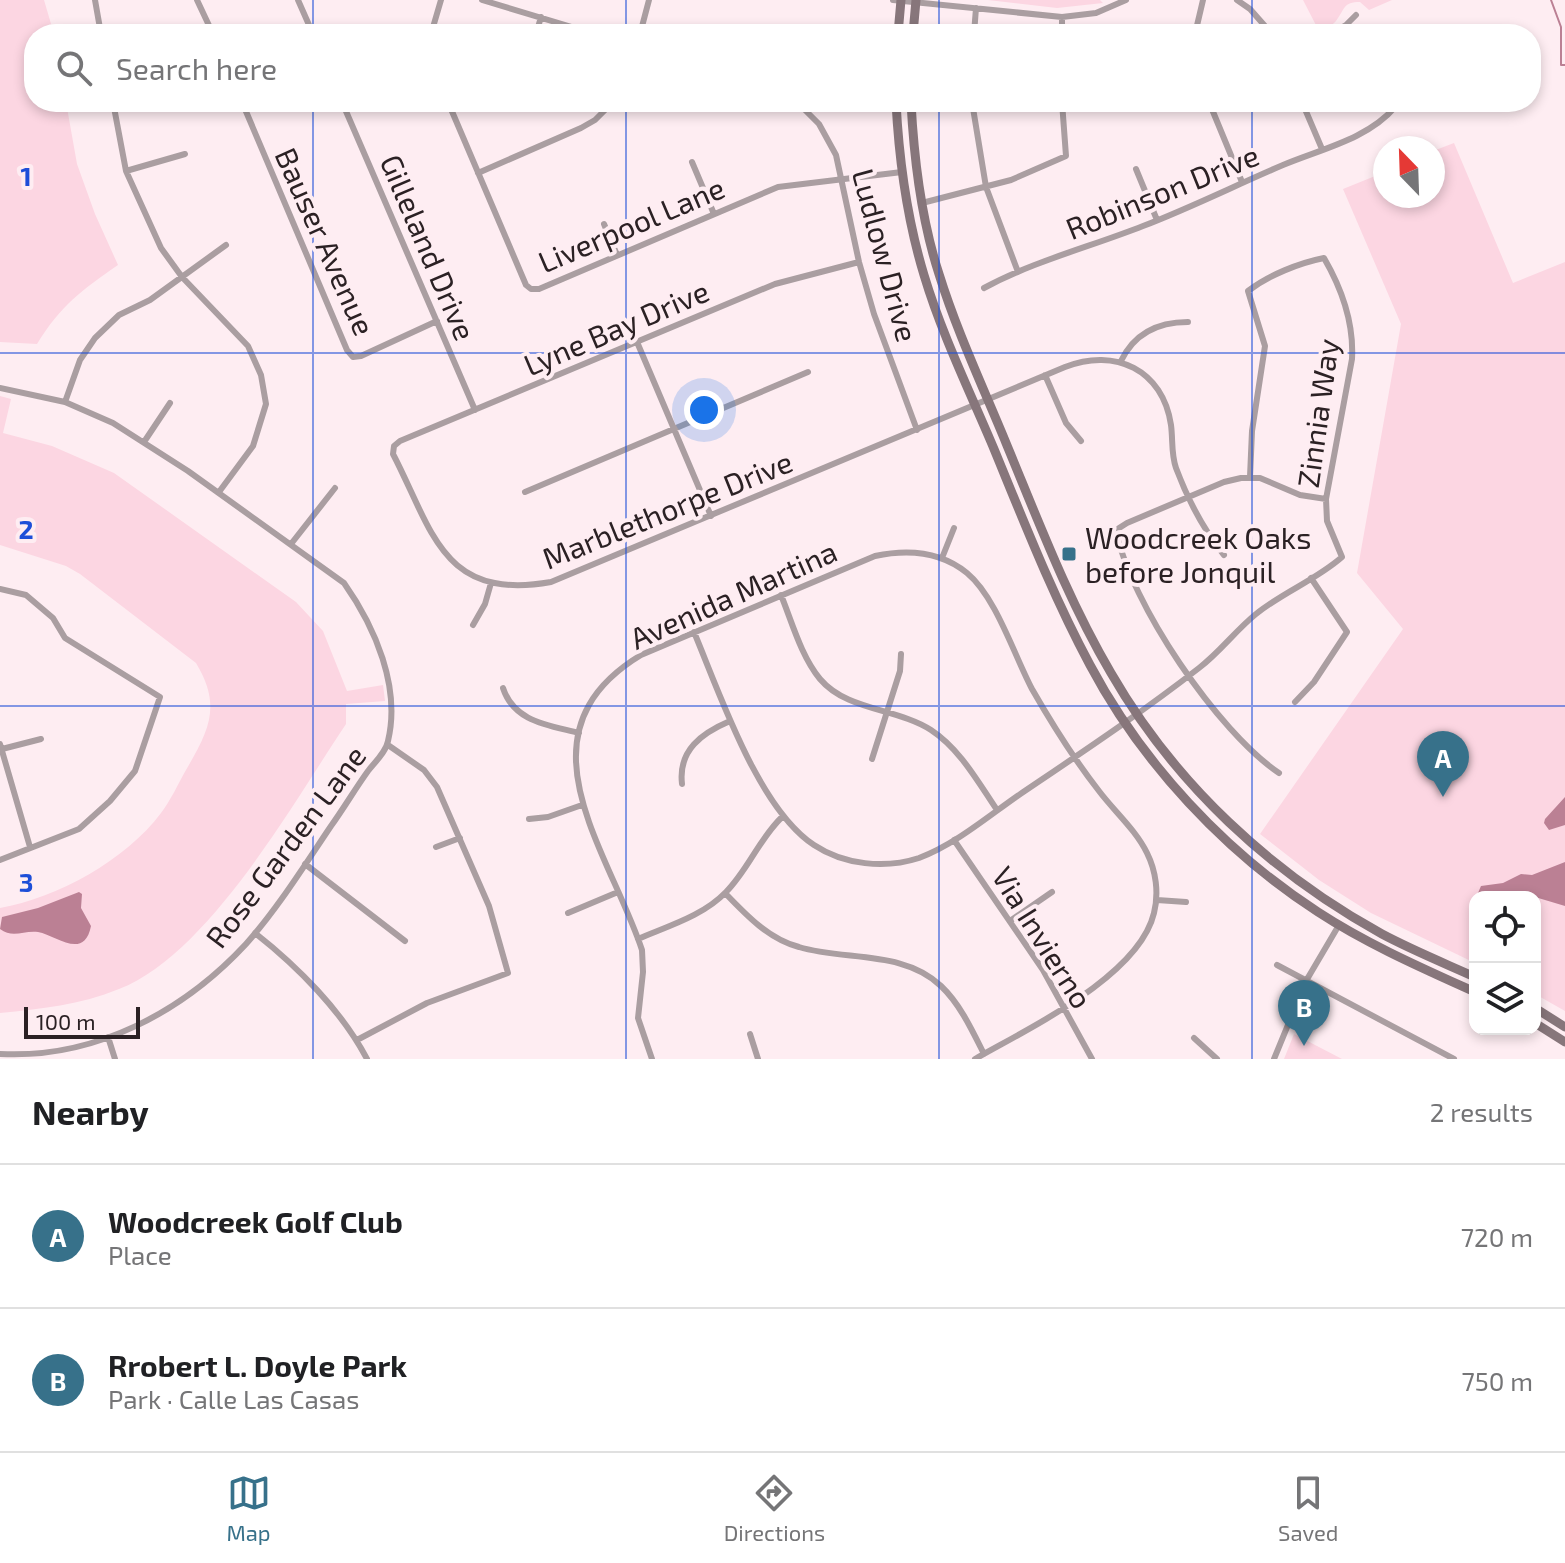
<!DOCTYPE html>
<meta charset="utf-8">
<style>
body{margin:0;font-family:"Exo 2",sans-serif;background:#f6f6f6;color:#202124}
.controls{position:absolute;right:24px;bottom:24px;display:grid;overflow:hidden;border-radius:16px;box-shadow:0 4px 12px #0003}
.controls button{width:72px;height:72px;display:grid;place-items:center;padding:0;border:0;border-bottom:2px solid #e0e0e0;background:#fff;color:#202124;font:40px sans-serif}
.compass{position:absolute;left:1373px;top:136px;width:72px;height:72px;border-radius:50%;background:#fff;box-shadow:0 4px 12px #0003;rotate:337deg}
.scale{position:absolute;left:24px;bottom:20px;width:116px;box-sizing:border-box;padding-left:8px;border:4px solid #2b2124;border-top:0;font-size:22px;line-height:28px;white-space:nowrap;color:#2b2124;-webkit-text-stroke:6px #feedf2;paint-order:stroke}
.you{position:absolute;left:704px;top:410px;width:28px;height:28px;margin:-20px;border:6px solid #fff;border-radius:50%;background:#1a73e8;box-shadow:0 0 0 12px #1a73e833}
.badge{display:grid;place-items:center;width:52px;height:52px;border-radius:50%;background:#37718a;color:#fff;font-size:26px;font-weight:700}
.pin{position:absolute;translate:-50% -66px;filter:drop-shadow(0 2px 4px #0008)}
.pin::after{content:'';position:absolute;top:42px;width:28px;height:24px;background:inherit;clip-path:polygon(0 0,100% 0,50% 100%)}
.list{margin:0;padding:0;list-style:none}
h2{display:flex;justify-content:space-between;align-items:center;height:104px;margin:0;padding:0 32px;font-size:34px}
h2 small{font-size:26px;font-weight:400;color:#757577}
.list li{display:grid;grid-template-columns:52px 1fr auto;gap:24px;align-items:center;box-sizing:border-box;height:144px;padding:0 32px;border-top:2px solid #e0e0e0}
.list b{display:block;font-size:30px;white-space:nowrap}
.list p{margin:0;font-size:26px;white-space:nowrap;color:#757577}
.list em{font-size:26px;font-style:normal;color:#757577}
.icon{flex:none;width:44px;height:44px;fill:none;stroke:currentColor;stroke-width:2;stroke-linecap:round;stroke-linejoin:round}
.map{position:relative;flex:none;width:1565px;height:1059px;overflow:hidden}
.search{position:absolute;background:#fff;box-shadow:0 4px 12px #0003;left:24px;right:24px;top:24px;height:88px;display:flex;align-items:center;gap:20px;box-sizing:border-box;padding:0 28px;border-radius:32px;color:#757577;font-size:30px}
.sheet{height:392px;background:#fff}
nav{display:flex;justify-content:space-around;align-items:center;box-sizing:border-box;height:112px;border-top:2px solid #e0e0e0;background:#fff;font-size:22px;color:#757577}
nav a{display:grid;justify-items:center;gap:4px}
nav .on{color:#37718a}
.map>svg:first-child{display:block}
.green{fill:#fcd6e2}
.water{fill:#bb8094}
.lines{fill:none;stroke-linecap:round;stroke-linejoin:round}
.stream{stroke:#bb8094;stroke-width:2}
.minor{stroke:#aa9ea1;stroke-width:6}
.secondary{stroke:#87767b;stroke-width:9}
.grid{fill:none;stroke:#1d4ed8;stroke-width:2;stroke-opacity:0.55}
.poi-dot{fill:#37718a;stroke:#feedf2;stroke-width:3}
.labels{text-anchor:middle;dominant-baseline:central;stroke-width:8;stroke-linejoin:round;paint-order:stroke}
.street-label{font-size:30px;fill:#2b2124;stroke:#feedf2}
.poi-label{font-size:30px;fill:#2b2124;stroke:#feedf2;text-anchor:start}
.grid-label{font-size:26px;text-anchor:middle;font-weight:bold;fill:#1d4ed8;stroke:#feedf2;stroke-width:8;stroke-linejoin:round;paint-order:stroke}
</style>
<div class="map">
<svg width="1565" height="1059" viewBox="0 0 1565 1059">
<rect width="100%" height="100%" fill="#feedf2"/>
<path class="green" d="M 0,0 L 44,0 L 54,34 L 34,34 L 34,102 L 66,102 L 77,164 L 95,214 L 118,265 C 82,290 61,305 37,344 L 0,342 Z
M 988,0 L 1100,0 L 1103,3 L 1057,8 Z
M 1303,0 L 1392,0 L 1369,10 L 1360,2 C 1343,2 1345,9 1336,21 C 1332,26 1325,28 1319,31 Z
M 1454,143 L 1513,283 L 1565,262 L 1565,1011 L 1535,994 L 1535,897 L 1475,897 L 1475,963 L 1371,913 L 1319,880 L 1260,834 L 1403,629 L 1357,573 L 1401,324 L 1343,189 L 1385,172 L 1385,196 L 1433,196 L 1433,151 Z
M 0,396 L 11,399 L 3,433 L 52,446 L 114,473 L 296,602 L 323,631 L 347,691 L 383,685 L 385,701 L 346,704 L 346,724 C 293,803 209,954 119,989 C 80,1005 41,1009 0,1013 L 0,908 C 57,898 126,860 161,813 C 171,800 178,784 186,770 C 209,730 222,706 196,663 L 80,574 L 66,566 L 0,545 Z
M 1294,1034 L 1342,1059 L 1284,1059 Z"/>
<path class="water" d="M 1565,797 L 1565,825 L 1549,830 L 1544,823 L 1545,819 Z
M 1565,862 L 1565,906 L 1535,897 L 1475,897 L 1475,900 L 1481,886 L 1503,883 L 1521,874 L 1532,875 Z
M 79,892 L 82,894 L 81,908 L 91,926 C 84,961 56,935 38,932 C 24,930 13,939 0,929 L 2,917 L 38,908 Z"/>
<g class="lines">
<path class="stream" d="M 1551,0 L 1561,27 L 1561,65 L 1565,65"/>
<path class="minor" d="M 95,0 L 101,34
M 197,0 L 213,34
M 298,0 L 313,34
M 482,0 L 595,34
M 893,0 L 1062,17 L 1096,13 L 1126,0
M 1237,0 L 1250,9 L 1272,34
M 431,34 L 441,0
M 536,34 L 541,17
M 640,34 L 649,0
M 974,34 L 976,8
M 1062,34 L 1062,17
M 1195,34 L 1203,0
M 1330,34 L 1346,25 L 1356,15
M 113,102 L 126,171 L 161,248 L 182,277 L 248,346 L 261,375 L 266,404 L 253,446 L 219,492
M 242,102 L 347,350 L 353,357 L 361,356 L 437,321
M 342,102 L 475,410
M 448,102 L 526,285 L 531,289 L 539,289 L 778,187 L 902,172
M 797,102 L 819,124 L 836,155 L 859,262 L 874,314 L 917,430
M 972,102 L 986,187 L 1018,272
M 1209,102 L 1242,182
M 1302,102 L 1322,149
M 1062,107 L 1109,104
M 692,162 L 714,214
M 1136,169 L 1157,220
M 126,171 L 185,154
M 478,173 L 581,128 L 595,120 L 613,102
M 922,203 L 1011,180 L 1066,156 L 1062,102
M 604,224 L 617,255
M 859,262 L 775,284 L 400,441 L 394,446 L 393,454 C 433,531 442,601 551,582 L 1065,367 C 1115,347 1163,370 1171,425 C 1173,440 1171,454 1176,468 C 1188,500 1203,529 1224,555
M 984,288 C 1034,261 1090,247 1143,226 C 1190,208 1236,185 1283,165 C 1321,149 1368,139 1395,107
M 637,342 L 711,516
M 1121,361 C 1134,334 1158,322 1188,322
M 1045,375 L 1066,423 L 1081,441
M 0,388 L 65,402 L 113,423 L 188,471 L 344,583 C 375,627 401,687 388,741 C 386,752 375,762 368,771 C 355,789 344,808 331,826 C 304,866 278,908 246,944 C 183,1012 95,1059 0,1054
M 65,402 L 80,360 L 95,338 L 119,315 L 150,300 L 226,245
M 144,442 L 170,403
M 525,492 L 808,372
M 291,544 L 335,488
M 942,558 L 954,528
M 0,589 L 26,595 L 53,618 L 65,638 L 160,697 L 135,771 L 110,801 L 79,829 L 0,860
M 781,595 C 792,622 801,656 820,679 C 847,711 897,708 931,730 C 960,749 978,782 997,810
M 473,625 L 485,604 L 491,583
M 694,632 C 720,694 758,808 814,845 C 844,865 885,869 919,858 C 954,845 986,818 1016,797 C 1078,755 1140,714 1199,668 C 1220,652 1236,630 1256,614 C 1283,592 1316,580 1342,557 L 1327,521 L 1326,499 L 1352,359 C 1354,323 1342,289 1324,258 C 1299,263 1269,275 1248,291 L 1265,346 L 1252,431 L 1250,477
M 503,688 C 514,722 548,725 579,733
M 1295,702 L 1314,682 L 1347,632 L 1311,578
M 0,744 L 30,847
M 2,749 L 41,739
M 872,759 L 900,671 L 901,654
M 1279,773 C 1218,732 1130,603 1116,530 L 1127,523 L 1224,482 L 1241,478 L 1260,478 L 1300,495 L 1326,499
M 682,784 C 678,750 702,733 730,721
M 529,819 L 548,817 L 582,805
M 954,840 L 1043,970 L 1092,1059
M 436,847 L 460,838
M 305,864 L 405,941
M 725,893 C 747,916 769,939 799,947 C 845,961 904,950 941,986 C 960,1004 972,1030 984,1054
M 1157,900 L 1186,902
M 568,913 L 618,892
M 1010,921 L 1052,892
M 255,933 C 297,966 342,1011 367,1059
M 638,939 C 668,926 703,916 726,892 C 748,870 759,839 782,817
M 1277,965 L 1454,1059
M 750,1034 L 758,1059
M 108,1037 L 115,1059
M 1194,1038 L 1217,1059
M 357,1040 L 427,1003 L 508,973 L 489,906 L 437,787 L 424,770 L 388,745
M 652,1059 L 638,1018 L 643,972 L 642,950 C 609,850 512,733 641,655 L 875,556 C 908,549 940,551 967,573 C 996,597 1014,655 1032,689 C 1052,724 1074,759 1099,791 C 1114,811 1136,830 1147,853 C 1156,871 1159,893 1154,913 C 1139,976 1029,1028 975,1059
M 1274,1059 L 1306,981 L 1339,925"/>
<path class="secondary" d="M 898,34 L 901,0
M 913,34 L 916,0
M 896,102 C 899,160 907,219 924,275 C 942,335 970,392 994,449 C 1024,522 1053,596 1090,665 C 1142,763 1225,852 1318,912 C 1367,944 1422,968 1475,992
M 911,102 C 914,160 921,219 939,274 C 957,332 983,387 1006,443 C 1038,520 1068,600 1111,673 C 1175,784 1270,872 1382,934 C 1412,950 1444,963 1475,977
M 1535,1008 L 1565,1027
M 1535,1023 L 1565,1042"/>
</g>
<path class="grid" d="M 313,0 L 313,34M 626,0 L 626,34M 939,0 L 939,34M 1252,0 L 1252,34M 313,102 L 313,1059M 626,102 L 626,1059M 939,102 L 939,1059M 1252,102 L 1252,1059M 0,353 L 1565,353M 0,706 L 1565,706"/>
<rect class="poi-dot" x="1061" y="546" width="16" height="16" rx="4"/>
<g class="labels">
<g class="street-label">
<text transform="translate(1162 191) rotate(-22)">Robinson Drive</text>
<text transform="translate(631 224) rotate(-23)">Liverpool Lane</text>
<text transform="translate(326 241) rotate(66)">Bauser Avenue</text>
<text transform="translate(429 247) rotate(67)">Gilleland Drive</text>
<text transform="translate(886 255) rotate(75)">Ludlow Drive</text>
<text transform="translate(616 327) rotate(-23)">Lyne Bay Drive</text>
<text transform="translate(1317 413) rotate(-82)">Zinnia Way</text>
<text transform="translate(667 509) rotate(-22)">Marblethorpe Drive</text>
<text transform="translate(733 594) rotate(-24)">Avenida Martina</text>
<text transform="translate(285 846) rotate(-53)">Rose Garden Lane</text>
<text transform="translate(1043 937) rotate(58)">Via Invierno</text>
</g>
<g class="poi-label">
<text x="1085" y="537">Woodcreek Oaks<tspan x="1085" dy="34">before Jonquil</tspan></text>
</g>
</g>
<g class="grid-label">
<text x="26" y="186">1</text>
<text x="26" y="539">2</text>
<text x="26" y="892">3</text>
</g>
</svg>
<div class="controls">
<button><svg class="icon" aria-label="locate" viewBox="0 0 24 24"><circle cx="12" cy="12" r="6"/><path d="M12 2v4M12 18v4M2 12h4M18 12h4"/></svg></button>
<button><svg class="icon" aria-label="layers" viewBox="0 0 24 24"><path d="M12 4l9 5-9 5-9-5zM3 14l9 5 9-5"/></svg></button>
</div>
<svg class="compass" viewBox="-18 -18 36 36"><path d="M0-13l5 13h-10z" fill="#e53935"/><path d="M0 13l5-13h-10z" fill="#757577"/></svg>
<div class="scale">100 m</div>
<div class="you"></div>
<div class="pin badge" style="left:1443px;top:797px">A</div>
<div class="pin badge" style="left:1304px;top:1046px">B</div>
<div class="search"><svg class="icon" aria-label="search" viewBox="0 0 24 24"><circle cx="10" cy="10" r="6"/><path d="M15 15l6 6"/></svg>Search here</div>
</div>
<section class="sheet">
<h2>Nearby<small>2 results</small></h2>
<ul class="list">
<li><span class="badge">A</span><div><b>Woodcreek Golf Club</b><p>Place</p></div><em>720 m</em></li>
<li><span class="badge">B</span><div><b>Rrobert L. Doyle Park</b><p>Park · Calle Las Casas</p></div><em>750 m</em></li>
</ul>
</section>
<nav>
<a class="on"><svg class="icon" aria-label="map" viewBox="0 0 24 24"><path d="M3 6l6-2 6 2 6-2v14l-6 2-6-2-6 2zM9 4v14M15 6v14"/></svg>Map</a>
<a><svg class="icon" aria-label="directions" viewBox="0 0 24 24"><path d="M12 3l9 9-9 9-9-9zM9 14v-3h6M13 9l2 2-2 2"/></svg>Directions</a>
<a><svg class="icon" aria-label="saved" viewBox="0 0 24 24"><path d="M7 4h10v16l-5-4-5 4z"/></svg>Saved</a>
</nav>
